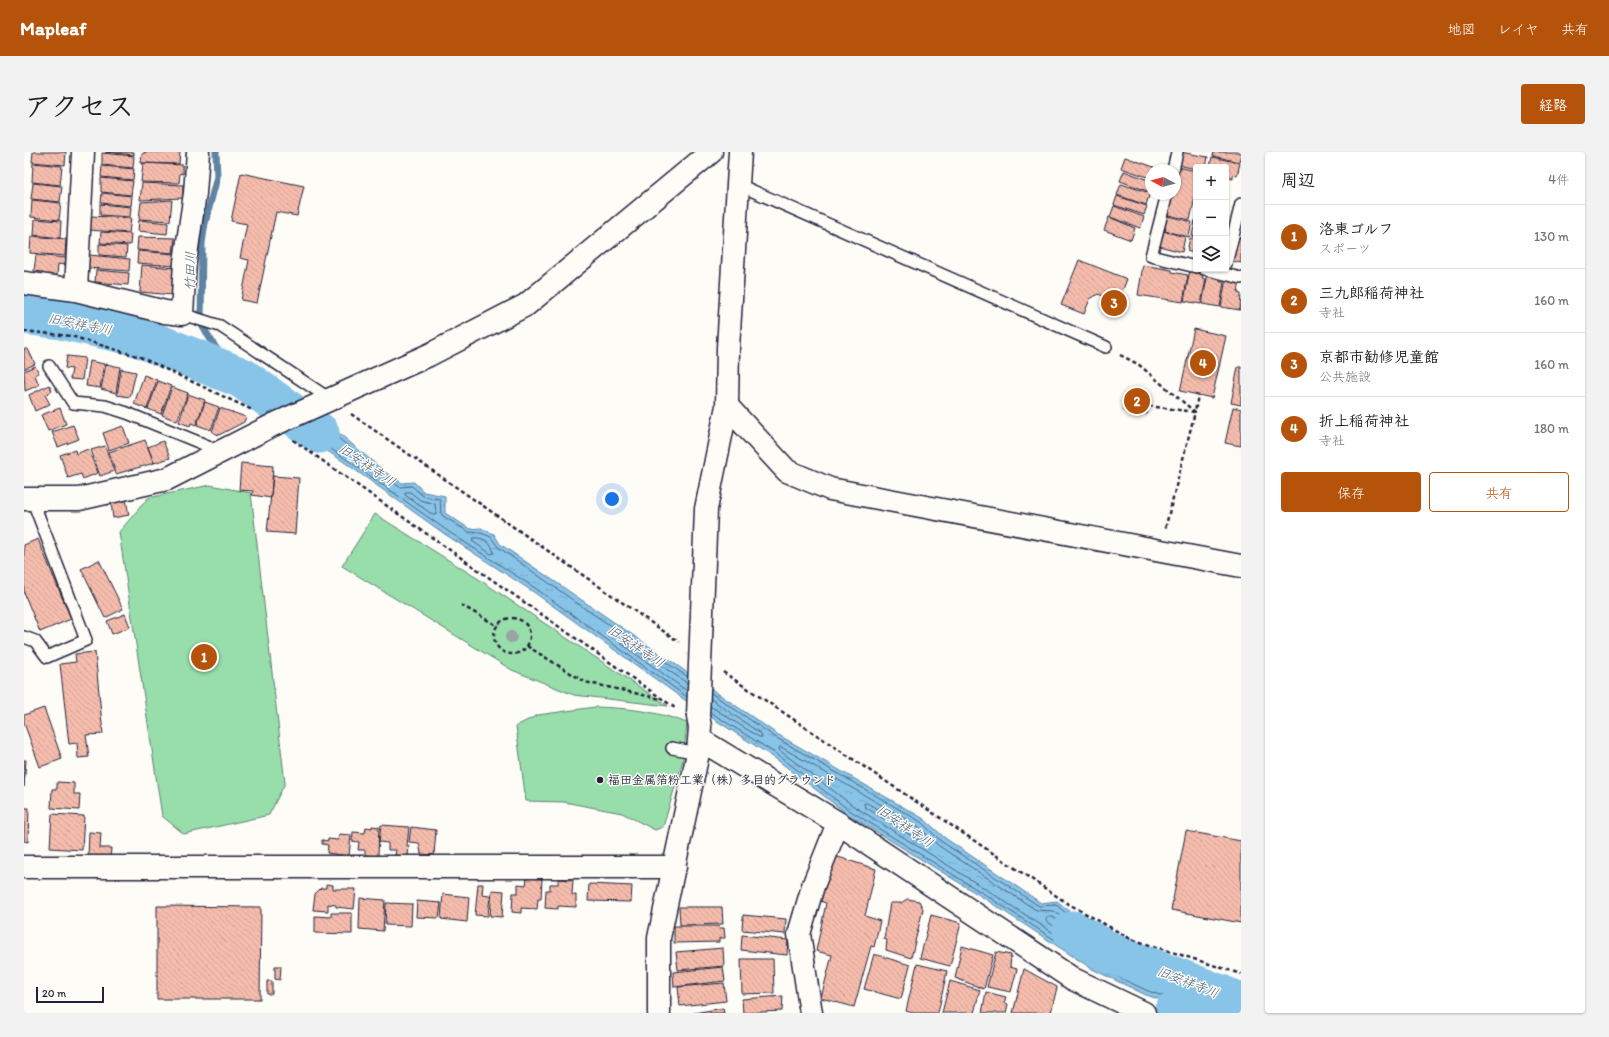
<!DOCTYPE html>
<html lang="ja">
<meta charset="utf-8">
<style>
body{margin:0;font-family:Itim,"Klee One",sans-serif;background:#f2f2f2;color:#202124}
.controls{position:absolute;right:12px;top:12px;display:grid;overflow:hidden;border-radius:4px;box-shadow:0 1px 3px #0004}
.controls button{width:36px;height:36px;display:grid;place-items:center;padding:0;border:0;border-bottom:1px solid #e0e0e0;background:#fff;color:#202124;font:20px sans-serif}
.compass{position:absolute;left:1121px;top:12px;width:36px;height:36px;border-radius:50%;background:#fff;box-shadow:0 1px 3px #0004;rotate:277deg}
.scale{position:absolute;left:12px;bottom:10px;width:68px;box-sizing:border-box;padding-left:4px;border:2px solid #22223b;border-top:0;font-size:11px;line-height:14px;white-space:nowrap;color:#22223b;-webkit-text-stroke:3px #fdfcf7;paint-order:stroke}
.you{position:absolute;left:588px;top:347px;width:14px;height:14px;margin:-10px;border:3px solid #fff;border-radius:50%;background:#1a73e8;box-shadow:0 0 0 6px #1a73e833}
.badge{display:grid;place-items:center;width:26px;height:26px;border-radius:50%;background:#b45309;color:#fff;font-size:13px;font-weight:700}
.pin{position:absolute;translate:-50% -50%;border:2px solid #fff;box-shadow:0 1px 4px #0006}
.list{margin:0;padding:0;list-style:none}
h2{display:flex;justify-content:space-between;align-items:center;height:52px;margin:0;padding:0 16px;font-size:17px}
h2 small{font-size:13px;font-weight:400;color:#757577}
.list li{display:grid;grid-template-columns:26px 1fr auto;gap:12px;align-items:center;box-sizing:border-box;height:64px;padding:0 16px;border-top:1px solid #e0e0e0}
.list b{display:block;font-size:15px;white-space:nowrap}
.list p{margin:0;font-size:13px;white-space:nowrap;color:#757577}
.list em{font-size:13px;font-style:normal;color:#757577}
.actions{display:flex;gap:8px;padding:12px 16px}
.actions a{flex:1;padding:9px 0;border:1px solid #b45309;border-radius:4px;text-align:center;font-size:14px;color:#b45309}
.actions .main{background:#b45309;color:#fff}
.icon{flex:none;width:22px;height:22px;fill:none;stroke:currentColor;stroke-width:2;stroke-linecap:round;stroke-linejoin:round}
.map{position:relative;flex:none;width:1217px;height:861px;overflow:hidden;border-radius:4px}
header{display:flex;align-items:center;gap:24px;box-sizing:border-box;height:56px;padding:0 20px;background:#b45309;color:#fff}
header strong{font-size:19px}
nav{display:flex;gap:22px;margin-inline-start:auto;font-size:14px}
.intro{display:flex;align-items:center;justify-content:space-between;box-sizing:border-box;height:96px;padding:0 24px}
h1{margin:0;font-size:28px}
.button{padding:10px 18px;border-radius:4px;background:#b45309;color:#fff;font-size:14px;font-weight:700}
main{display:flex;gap:24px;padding:0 24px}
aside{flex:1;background:#fff;border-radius:4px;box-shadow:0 1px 3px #0004}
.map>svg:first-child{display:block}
.green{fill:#98deab;stroke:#5d8073}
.water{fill:url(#water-ripples);stroke:#5f83a3}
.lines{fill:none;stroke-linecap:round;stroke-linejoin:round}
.shore{stroke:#4b6380;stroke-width:1}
.stream{stroke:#5f83a3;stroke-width:7}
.river{stroke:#88c4e8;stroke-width:41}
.building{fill:url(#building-back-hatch);stroke:#22223b}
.service-casing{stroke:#22223b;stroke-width:14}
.minor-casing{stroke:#22223b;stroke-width:25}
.path{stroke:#22223b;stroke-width:2.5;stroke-dasharray:4 3;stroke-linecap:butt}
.service{stroke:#fdfcf7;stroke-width:11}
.minor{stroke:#fdfcf7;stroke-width:22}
.tree{fill:#98a3a2}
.poi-dot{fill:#22223b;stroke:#fdfcf7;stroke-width:1.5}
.labels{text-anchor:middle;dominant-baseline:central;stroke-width:3;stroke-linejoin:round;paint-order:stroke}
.poi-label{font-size:12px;font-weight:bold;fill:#22223b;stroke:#fdfcf7;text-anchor:start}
.water-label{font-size:13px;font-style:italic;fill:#465b78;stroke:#fdfcf7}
</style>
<header>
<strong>Mapleaf</strong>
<nav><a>地図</a><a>レイヤ</a><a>共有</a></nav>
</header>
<div class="intro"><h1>アクセス</h1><a class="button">経路</a></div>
<main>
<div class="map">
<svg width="1217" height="861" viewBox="0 0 1217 861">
<defs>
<pattern id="water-ripples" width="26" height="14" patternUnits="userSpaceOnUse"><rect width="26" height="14" fill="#88c4e8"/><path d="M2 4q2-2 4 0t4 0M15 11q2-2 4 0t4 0" fill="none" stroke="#75a8c8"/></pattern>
<pattern id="building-back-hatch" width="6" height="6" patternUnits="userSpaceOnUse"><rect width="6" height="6" fill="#f5bcac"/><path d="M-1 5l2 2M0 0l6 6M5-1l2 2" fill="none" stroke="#d2a195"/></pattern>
</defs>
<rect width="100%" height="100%" fill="#fdfcf7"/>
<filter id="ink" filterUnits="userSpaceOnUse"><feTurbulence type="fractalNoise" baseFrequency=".025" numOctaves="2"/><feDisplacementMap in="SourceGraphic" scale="8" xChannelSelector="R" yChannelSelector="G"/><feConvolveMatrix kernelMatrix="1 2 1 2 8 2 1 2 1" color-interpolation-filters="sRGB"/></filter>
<g filter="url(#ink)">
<path class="green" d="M 186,333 L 227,341 L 261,631 L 245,663 L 160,682 L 138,664 L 95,380 L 124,346 Z
M 351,362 L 453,426 L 644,554 L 550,543 L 488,518 L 318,414 Z
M 571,555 C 603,556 633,559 663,571 L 659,608 L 639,675 L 631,678 L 598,661 L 540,650 L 502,649 L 492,574 L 514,563 Z"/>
<path class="water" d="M 265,239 L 361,320 L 378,331 L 390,330 L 400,340 L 421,344 L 421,361 L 446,377 L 457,376 L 470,382 L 476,392 L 753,582 L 900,667 L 921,686 L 1017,751 L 1033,749 L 1061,771 L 1060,785 L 1147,827 L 1169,841 L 1217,847 L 1217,861 L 1178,861 L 1122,843 L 1070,818 L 955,743 L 822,661 L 752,607 L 665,551 L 508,439 L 422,383 L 320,310 L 238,256 Z"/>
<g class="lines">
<path class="shore" d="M 292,267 L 358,323 L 376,335 L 388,334 L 399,344 L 416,347 L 417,361 L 419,364 L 445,380 L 457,381 L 467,385 L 474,395 L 563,458 L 664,525
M 280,272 L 305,289 L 308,289 L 308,286 L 287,269
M 274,275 L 322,307 L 425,380 L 511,436 L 663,545
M 382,340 L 386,340 L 396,348 L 411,352 L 412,362 L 409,363 L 381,343 Z
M 450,386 C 460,385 468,391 470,401 L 467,402 L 448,389 Z
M 663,539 L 595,490 L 595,488 L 598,487 L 663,531
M 687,541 L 751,585 L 897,670 L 918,690 L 1015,754 L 1032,753 L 1056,772 L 1056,785 L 1058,789 L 1145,831 L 1167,844 L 1217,851
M 686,554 L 735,585 L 738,585 L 737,582 L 687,547
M 686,560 L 754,603 L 825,658 L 957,740 L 1071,814 L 1124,839 L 1174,856 L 1177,861
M 757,595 L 894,674 L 915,694 L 1012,758 L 1030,759 L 1051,775 L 1051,787 L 1056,793 L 1143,835 L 1146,840 L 1144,840 L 1125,834 L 1074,810 L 960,736 L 828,653 L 755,598 L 755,596 Z
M 843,651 L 891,679 L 899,689 L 896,689 L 841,655 L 840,652 Z
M 1023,765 L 1029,765 L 1045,777 L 1045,781 L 1042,782 L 1022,769 Z
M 1182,861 L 1180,854 L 1182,852 L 1217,856"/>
<path class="stream" d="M 192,0 L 193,25 L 181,71 L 178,91 L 177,172 L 192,196 L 218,226"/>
<path class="river" d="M 0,162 L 37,167 L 113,184 L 218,226 L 295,281
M 1049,779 L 1083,799 L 1217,851
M 1150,861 L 1195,842"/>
</g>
<path class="building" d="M 9,0 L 42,0 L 41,13 L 8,10 Z
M 81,0 L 110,0 L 110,3 Z
M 120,0 L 156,0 L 155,12 L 117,11 L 118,2 L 120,2 Z
M 1156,0 L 1184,5 L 1182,15 L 1172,15 L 1172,17 L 1154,13 Z
M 1190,0 L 1217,0 L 1215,10 L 1189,4 Z
M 78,1 L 110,4 L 109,16 L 78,13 Z
M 1101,5 L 1130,15 L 1129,18 L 1127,18 L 1126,26 L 1097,16 Z
M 1188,5 L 1216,11 L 1213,24 L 1209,23 L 1209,27 L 1202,25 L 1202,15 L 1186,15 Z
M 9,11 L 38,14 L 36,33 L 8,30 Z
M 119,11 L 159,13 L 159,22 L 156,21 L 155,31 L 117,30 Z
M 78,14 L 110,17 L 109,28 L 77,25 Z
M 1154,15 L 1172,19 L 1172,41 L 1166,68 L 1144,63 L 1149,42 L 1151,42 L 1151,31 Z
M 1100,19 L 1127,29 L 1126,40 L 1096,29 Z
M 217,21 L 280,34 L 273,64 L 252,60 L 233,151 L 217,148 L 225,108 L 216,106 L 223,72 L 207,69 Z
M 77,26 L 109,29 L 107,43 L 77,40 Z
M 9,31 L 38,34 L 36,50 L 7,47 Z
M 118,31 L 159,33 L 159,46 L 116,48 Z
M 1097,32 L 1126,41 L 1122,53 L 1093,43 Z
M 78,41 L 108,44 L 107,54 L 77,51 Z
M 1093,44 L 1123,54 L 1120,63 L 1090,53 Z
M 8,48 L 37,51 L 35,68 L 7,65 Z
M 148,48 L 146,69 L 115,67 L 117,50 Z
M 76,52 L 107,55 L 106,65 L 76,63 Z
M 1090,54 L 1120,65 L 1116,76 L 1086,65 Z
M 1140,63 L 1168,70 L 1165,85 L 1141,79 L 1142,76 L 1137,75 Z
M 66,64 L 107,66 L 105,81 L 65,78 Z
M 1085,65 L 1111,76 L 1107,88 L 1080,78 Z
M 11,67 L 37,69 L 36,86 L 10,83 Z
M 115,68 L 144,71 L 143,82 L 114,79 Z
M 1171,68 L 1172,69 L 1172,85 L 1168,84 Z
M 1139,79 L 1161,85 L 1158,100 L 1135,94 Z
M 77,80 L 107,82 L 106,93 L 76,91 Z
M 7,84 L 42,87 L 41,104 L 6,101 Z
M 114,85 L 151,86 L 149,101 L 113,98 Z
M 1211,85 L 1217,86 L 1217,111 L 1205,108 Z
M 1166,86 L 1172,87 L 1172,102 L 1163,99 Z
M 75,92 L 103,94 L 102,105 L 75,103 Z
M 114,99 L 152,102 L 151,114 L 113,111 Z
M 12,103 L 42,106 L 41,113 L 34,112 L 33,124 L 18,123 L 18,120 L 10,119 Z
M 65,103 L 106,107 L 105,119 L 64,116 Z
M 1055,108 L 1103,127 L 1094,150 L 1074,142 L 1066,147 L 1060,162 L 1037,153 Z
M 118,113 L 151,116 L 149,143 L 116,140 Z
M 1119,113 L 1148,118 L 1148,120 L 1164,123 L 1159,150 L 1114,143 Z
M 72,118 L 105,121 L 104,133 L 71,130 Z
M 1166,118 L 1179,121 L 1178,126 L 1182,127 L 1177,152 L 1160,149 Z
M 1184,121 L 1197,124 L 1196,130 L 1200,130 L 1196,155 L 1178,152 Z
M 1202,126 L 1216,128 L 1214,141 L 1217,142 L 1216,158 L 1197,155 Z
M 1170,177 L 1202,184 L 1188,246 L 1156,239 Z
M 0,197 L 4,197 L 11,212 L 0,217 Z
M 43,204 L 61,206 L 58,228 L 46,227 L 48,217 L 41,216 Z
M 66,209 L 80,212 L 76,236 L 62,234 Z
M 82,212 L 96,215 L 92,241 L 77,237 Z
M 11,214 L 15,221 L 11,223 L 15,233 L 1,239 L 0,219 Z
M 1214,215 L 1217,215 L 1217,253 L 1207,251 Z
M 97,217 L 112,220 L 106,245 L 93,243 Z
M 120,223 L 133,228 L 123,257 L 110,252 Z
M 134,229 L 147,234 L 137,262 L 124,257 Z
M 25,233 L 28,239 L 21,243 L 26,252 L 11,259 L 5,243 Z
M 148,235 L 164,241 L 153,269 L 138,263 Z
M 1103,240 L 1127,244 L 1123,262 L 1099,258 Z
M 164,242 L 181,248 L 172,273 L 167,271 L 166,274 L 155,270 Z
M 181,250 L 195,255 L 187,278 L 173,273 Z
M 1209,255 L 1217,257 L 1217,294 L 1201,291 Z
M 36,256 L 42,272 L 24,279 L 17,263 Z
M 196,256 L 222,265 L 220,270 L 195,283 L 188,280 Z
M 49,273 L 55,287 L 34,295 L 28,280 Z
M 99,274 L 105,291 L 85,298 L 79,281 Z
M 121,288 L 130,311 L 92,322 L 85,300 Z
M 139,289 L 146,306 L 130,311 L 124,295 Z
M 81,294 L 90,319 L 76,324 L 67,298 Z
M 64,297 L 74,321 L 59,327 L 57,322 L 44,326 L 36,303 L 51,298 L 52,302 Z
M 217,311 L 249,314 L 247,346 L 228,343 L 229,339 L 215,338 Z
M 249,324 L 275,326 L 271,382 L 243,380 Z
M 102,348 L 105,363 L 89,366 L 87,350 Z
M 14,387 L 47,467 L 16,480 L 0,441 L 0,393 Z
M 75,408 L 99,457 L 81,466 L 57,417 Z
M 101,462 L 106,475 L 88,482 L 83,469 Z
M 71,500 L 79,582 L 62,583 L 65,605 L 54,606 L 53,591 L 45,592 L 36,512 L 52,510 L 51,502 Z
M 20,556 L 38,607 L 16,615 L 0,571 L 0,563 Z
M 0,608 L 2,608 L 0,635 Z
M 33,630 L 50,631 L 50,642 L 56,642 L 55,658 L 27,656 L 28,637 L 33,637 Z
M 0,656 L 5,656 L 4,690 L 0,689 Z
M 28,662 L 60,664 L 58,698 L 26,696 Z
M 357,673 L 385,675 L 383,694 L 385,694 L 384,704 L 371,703 L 372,698 L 364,698 L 364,691 L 355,690 Z
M 348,674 L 355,675 L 354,704 L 341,703 L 341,698 L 334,698 L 335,690 L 328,689 L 329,680 L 341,681 L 342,675 L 348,676 Z
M 387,675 L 412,678 L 410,703 L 397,702 L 395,691 L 385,690 Z
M 1162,679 L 1217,689 L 1217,771 L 1147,758 Z
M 65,680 L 77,681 L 76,696 L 87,696 L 86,708 L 64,707 Z
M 315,682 L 327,683 L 325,704 L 303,701 L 304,693 L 298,692 L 298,688 L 304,689 L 304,687 L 314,688 Z
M 811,704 L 852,717 L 841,764 L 856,769 L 850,795 L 847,794 L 830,855 L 797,846 L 808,803 L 792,799 L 802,751 L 796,749 Z
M 503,726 L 518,727 L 517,747 L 514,747 L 513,757 L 497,756 L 497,761 L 488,760 L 489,741 L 494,741 L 494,732 L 502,733 Z
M 534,727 L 549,728 L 548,743 L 552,743 L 552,755 L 534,754 L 534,757 L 521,756 L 522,738 L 526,738 L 526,732 L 534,732 Z
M 302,732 L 309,733 L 309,737 L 332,737 L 330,757 L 312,755 L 312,753 L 304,752 L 304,759 L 289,758 L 291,742 L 297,736 L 302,736 Z
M 454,732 L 459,732 L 458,743 L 466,744 L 464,764 L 451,763 Z
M 565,732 L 608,734 L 607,750 L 564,749 Z
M 468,738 L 480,739 L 478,765 L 466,764 Z
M 419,742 L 445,745 L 443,770 L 417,767 Z
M 336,746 L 361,748 L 359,779 L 335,777 Z
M 883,747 L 895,749 L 899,757 L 887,806 L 862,798 L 863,788 L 860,787 L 866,751 L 877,751 Z
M 393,749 L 417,751 L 415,766 L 392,765 Z
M 362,751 L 388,752 L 387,774 L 361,773 Z
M 133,754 L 237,755 L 236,847 L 133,847 Z
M 655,755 L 698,755 L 699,772 L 656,773 Z
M 307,761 L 328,761 L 328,782 L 291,781 L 291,764 L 307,765 Z
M 719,763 L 762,767 L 761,782 L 718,778 Z
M 907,763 L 937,771 L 926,814 L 896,806 Z
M 650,774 L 695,774 L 695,776 L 700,776 L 701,786 L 695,786 L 695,790 L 650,791 Z
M 718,783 L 764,788 L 763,803 L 717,798 Z
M 938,794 L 969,803 L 960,837 L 931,826 Z
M 699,796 L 700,814 L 654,818 L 652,800 Z
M 972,800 L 987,803 L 986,815 L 993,817 L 987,840 L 963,835 Z
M 850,802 L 886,813 L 877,847 L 840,837 Z
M 717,807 L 749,807 L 750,841 L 718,842 Z
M 893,812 L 923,819 L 914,861 L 889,861 L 882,859 Z
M 251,814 L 257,814 L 256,828 L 251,827 Z
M 699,815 L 701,829 L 650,835 L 649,820 Z
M 1000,817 L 1033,835 L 1027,861 L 989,861 Z
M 243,829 L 248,829 L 248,842 L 243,842 Z
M 926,829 L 956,838 L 950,861 L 918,861 Z
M 700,831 L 702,849 L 656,854 L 654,835 Z
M 962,840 L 982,845 L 980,851 L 984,852 L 982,861 L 958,861 Z
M 759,844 L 758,859 L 719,861 L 718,847 Z
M 699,856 L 700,861 L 670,861 Z"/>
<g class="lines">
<g class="service-casing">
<path id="service" d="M 1149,18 L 1153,0
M 713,32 L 1082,195
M 1143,42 L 1127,104 L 1172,115
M 1202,112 L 1217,52
M 1180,117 L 1217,126
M 158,162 L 196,174 L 306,247
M 25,214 L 49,251 L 81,254 L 103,261 L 184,294 L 190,304
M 0,485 L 11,489 L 23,505 L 62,488 L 8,347
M 648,596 L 674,601"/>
</g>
<g class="minor-casing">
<path id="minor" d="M 0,131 L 52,138 L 141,160 L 158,162 L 161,110 L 171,41 L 174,0
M 52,138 L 59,0
M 703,254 L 763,319 L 806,337 L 1217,414
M 0,347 L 55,347 L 143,327 L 249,273 L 405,203 L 502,153 L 687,0
M 675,587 L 814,671 L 1049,827 L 1120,861
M 0,715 L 651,715
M 635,861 L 635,786 L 674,601 L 676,575 L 674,564 L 682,357 L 703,254 L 704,196 L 716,0
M 787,861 L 775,782 L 789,734 L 814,671"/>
</g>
<path class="path" d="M 0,179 L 47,184 L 116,205 L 228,258
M 1096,203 L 1114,212 L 1171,260 L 1141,377
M 1125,254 L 1171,260 L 1174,243
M 327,262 L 655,490
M 269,288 L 651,556
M 437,453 L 474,474
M470 484a18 18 0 1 1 36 0a18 18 0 1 1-36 0Z
M 503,494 L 561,530 L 637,547
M 699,520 L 1043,751 L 1107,787 L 1217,822"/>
<use href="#service" class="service"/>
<use href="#minor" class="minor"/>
</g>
<circle class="tree" cx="487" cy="485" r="6"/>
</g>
<circle class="poi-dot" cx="576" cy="628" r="4"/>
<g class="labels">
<g class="poi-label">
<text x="584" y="628">福田金属箔粉工業（株）多目的グラウンド</text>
</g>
<g class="water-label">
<text transform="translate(166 119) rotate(-89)">竹田川</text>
<text transform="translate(56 172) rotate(11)">旧安祥寺川</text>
<text transform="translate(343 313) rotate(34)">旧安祥寺川</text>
<text transform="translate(612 494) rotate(34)">旧安祥寺川</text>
<text transform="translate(881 674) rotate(34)">旧安祥寺川</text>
<text transform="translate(1164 830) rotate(21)">旧安祥寺川</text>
</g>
</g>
</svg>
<div class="controls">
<button>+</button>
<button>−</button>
<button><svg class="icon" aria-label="layers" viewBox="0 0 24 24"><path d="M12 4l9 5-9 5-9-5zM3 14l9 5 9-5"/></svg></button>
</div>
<svg class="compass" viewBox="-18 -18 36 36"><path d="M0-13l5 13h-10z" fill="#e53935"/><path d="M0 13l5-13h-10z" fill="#757577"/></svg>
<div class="scale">20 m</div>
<div class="you"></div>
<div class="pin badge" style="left:180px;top:505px">1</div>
<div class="pin badge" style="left:1113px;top:249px">2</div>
<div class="pin badge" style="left:1090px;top:151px">3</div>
<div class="pin badge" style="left:1179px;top:211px">4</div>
</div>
<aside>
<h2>周辺<small>4件</small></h2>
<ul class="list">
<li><span class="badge">1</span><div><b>洛東ゴルフ</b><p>スポーツ</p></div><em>130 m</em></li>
<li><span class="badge">2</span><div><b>三九郎稲荷神社</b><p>寺社</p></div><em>160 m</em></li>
<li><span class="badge">3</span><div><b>京都市勧修児童館</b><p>公共施設</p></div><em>160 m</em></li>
<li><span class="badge">4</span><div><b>折上稲荷神社</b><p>寺社</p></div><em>180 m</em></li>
</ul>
<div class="actions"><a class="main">保存</a><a>共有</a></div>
</aside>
</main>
